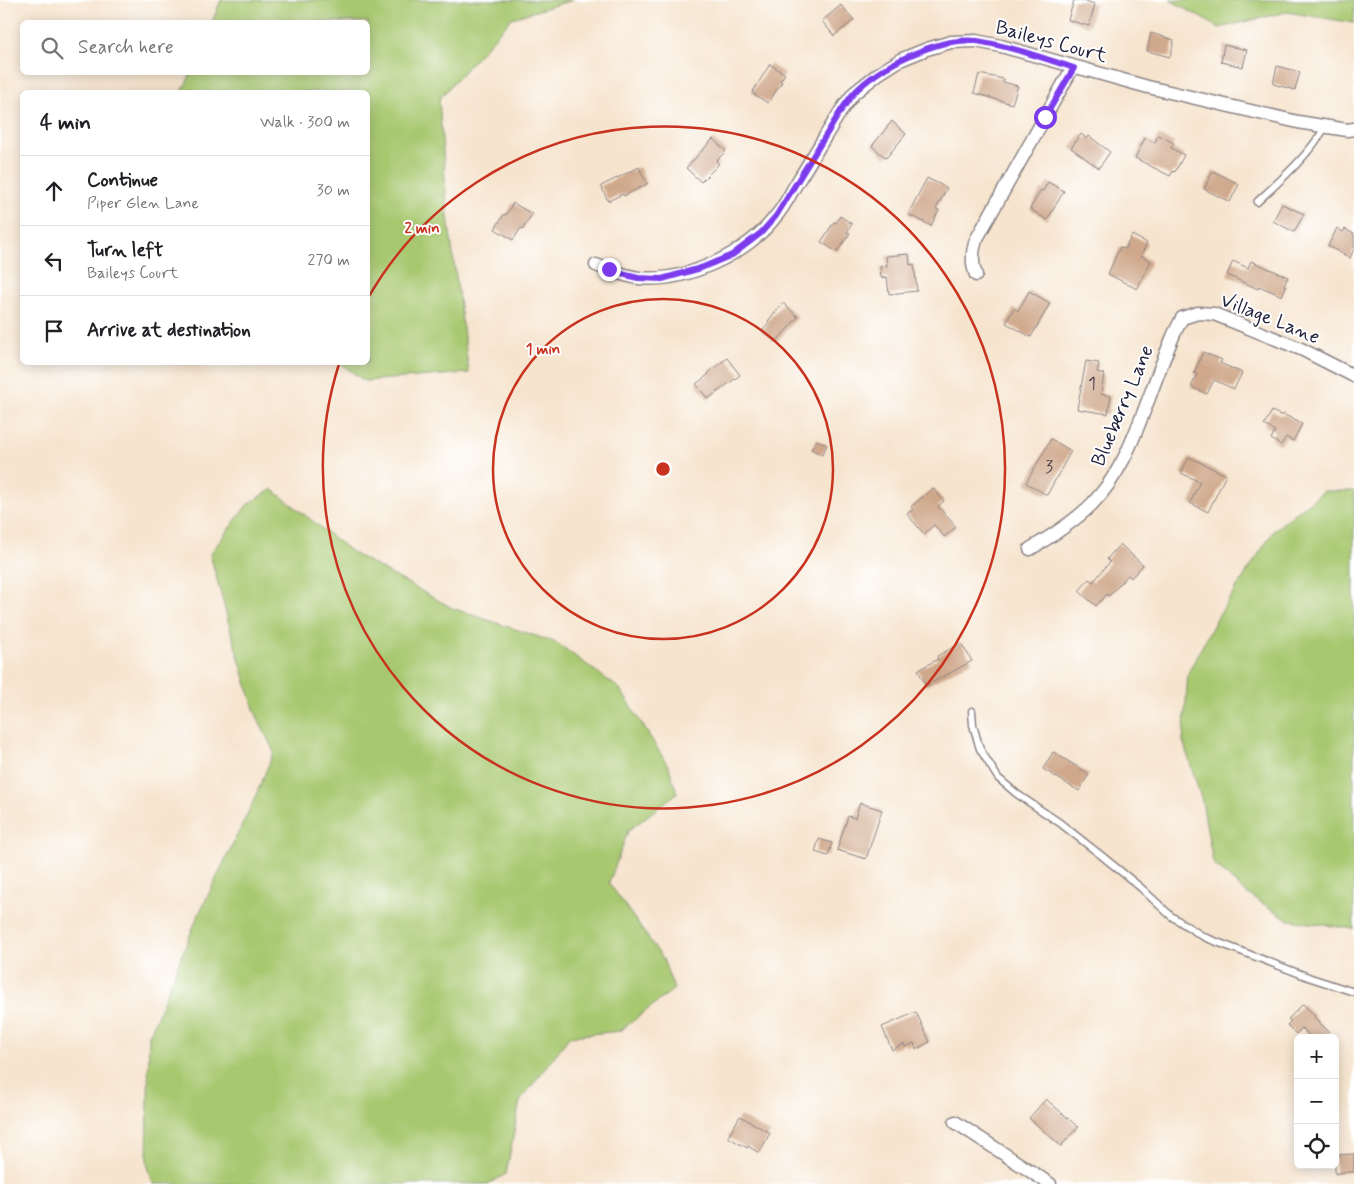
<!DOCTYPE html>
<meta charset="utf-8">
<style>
body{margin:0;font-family:Mynerve,sans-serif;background:#f2f2f2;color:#202124}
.controls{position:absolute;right:15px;bottom:15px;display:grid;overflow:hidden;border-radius:8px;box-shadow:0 2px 12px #0003}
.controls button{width:45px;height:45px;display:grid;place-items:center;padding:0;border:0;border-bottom:1px solid #e0e0e0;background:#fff;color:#202124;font:25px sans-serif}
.stop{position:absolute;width:15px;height:15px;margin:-11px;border:4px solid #7c3aed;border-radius:50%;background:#fff}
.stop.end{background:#7c3aed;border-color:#fff;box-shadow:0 1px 5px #0008}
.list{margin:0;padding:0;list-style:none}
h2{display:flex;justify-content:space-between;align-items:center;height:65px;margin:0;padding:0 20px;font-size:21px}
h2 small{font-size:16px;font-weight:400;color:#757577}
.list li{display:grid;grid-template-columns:32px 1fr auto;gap:15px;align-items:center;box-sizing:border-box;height:70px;padding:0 20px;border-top:1px solid #e0e0e0}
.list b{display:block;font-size:19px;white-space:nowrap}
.list p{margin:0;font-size:16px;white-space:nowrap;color:#757577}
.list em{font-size:16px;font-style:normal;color:#757577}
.icon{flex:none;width:28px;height:28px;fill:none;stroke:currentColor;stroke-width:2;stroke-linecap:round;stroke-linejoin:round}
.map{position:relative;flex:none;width:1354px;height:1184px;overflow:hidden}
.search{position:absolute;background:#fff;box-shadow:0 2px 12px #0003;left:20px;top:20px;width:350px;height:55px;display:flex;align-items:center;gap:12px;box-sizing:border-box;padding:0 18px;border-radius:8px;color:#757577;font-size:19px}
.panel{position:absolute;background:#fff;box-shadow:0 2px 12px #0003;left:20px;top:90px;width:350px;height:275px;border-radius:8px}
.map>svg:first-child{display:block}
.green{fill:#a8c870;stroke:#657556}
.building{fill:#cfa78a}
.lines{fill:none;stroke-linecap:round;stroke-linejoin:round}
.service-casing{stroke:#8c8384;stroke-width:9}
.minor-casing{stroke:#8c8384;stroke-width:15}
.service{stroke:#fff;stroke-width:6}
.minor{stroke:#fff;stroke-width:12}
.route{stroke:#7c3aed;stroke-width:6}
.ring{fill:none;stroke:#c8321e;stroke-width:2.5}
.labels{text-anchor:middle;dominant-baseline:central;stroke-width:4;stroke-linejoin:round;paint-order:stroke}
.number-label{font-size:18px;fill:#4d434f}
.street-label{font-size:20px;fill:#22223b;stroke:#fff}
.centre{fill:#c8321e;stroke:#fff;stroke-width:2.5}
.ring-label{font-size:15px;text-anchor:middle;font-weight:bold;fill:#c8321e;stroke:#fff;stroke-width:4;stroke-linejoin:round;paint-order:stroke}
</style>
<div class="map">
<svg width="1354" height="1184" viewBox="0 0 1354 1184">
<rect width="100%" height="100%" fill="#fff"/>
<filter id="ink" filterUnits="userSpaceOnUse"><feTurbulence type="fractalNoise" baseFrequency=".02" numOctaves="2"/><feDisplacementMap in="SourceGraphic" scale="10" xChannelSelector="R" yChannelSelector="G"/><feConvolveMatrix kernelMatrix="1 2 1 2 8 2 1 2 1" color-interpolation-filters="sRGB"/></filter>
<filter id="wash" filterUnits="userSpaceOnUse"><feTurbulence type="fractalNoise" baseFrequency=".0096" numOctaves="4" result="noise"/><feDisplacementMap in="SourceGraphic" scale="20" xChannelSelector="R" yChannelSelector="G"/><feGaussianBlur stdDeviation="1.12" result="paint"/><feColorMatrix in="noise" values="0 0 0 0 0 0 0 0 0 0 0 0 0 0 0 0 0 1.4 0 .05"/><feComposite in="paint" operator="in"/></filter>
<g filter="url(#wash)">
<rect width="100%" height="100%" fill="#f6e4ce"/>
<path class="green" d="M 221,0 L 573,0 L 512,18 L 439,99 L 448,217 L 469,373 L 364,381 L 340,363 L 368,362 L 368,92 L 182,92 L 191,73 L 368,72 L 368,22 L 212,22 Z
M 1170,0 L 1354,0 L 1354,23 L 1287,12 L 1219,28 Z
M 272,489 L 353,553 L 452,608 L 557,643 L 620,689 L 669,767 L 677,793 L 628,831 L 609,883 L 663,959 L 674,989 L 620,1031 L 570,1036 L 520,1101 L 506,1174 L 488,1184 L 153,1184 L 147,1163 L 149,1036 L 197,918 L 253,802 L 274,752 L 255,712 L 232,635 L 210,554 L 247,505 Z
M 1324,491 L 1354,491 L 1354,929 L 1289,920 L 1246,893 L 1213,863 L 1202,801 L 1183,741 L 1188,673 L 1217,618 L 1275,529 Z"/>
<g id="blocks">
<path class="building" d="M 1074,0 L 1082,0 L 1095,4 L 1089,26 L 1068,20 Z
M 841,5 L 854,20 L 834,36 L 822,21 Z
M 1151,33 L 1174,40 L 1170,57 L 1147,51 Z
M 1224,45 L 1247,50 L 1243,67 L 1221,62 Z
M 770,64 L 785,74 L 780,81 L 782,82 L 768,103 L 752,93 Z
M 1277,66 L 1300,72 L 1295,90 L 1273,84 Z
M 979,74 L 1004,79 L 1003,82 L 1018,86 L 1012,104 L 974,93 Z
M 892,121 L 906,134 L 886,158 L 872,146 Z
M 1081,134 L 1087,139 L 1089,136 L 1110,152 L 1099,168 L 1071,148 Z
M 1158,135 L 1174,143 L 1171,148 L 1184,155 L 1175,172 L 1173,171 L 1170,176 L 1135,158 L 1145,138 L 1155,143 Z
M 713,139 L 726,151 L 716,161 L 719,164 L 701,182 L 686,168 Z
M 639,167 L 647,184 L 624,196 L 623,194 L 608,201 L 601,186 Z
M 1213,171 L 1239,184 L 1230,202 L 1204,189 Z
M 927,178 L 947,188 L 936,209 L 939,210 L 931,226 L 908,214 Z
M 1048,182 L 1064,191 L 1047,220 L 1030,209 L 1041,190 L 1043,191 Z
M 513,203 L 532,214 L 523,229 L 521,228 L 513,240 L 495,229 L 504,214 L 506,215 Z
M 1282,204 L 1304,214 L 1294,232 L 1273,221 Z
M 840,216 L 852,224 L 847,232 L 850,233 L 837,252 L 821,242 L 834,222 L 836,223 Z
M 1337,228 L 1343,232 L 1345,229 L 1354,234 L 1354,249 L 1350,258 L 1328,246 Z
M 1132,235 L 1147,243 L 1141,256 L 1151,261 L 1137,289 L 1108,274 L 1120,247 L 1125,249 Z
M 909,254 L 910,265 L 914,264 L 917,291 L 889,294 L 887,277 L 881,278 L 880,267 L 887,266 L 886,256 Z
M 1233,261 L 1248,268 L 1251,261 L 1288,277 L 1284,285 L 1286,286 L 1282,296 L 1259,286 L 1258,289 L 1227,275 Z
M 1029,291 L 1050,303 L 1031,337 L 1006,323 L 1014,308 L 1018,311 Z
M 783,303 L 798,317 L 776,342 L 762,331 L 769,323 L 768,321 Z
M 1203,352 L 1222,360 L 1220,363 L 1242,373 L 1234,389 L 1214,380 L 1207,394 L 1191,387 L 1197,374 L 1194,373 Z
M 727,358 L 740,375 L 708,399 L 696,384 L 709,374 L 708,373 Z
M 1086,361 L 1099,363 L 1097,372 L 1104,374 L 1101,394 L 1111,396 L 1108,414 L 1077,409 Z
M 1272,411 L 1282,416 L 1283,414 L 1302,424 L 1293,441 L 1286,437 L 1281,445 L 1271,439 L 1275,431 L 1264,425 Z
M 1051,439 L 1071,451 L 1047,495 L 1026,483 Z
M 817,440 L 827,445 L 822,455 L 811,449 Z
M 1189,457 L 1226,475 L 1208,512 L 1190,503 L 1200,482 L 1181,473 Z
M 933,488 L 944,501 L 938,506 L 956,527 L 944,537 L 934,525 L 924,534 L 907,514 L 913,509 L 911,507 Z
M 1120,544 L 1143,565 L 1131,578 L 1128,575 L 1109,596 L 1107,594 L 1096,606 L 1079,591 L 1089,579 L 1093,582 L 1110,562 L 1107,559 Z
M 961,643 L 972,661 L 926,686 L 918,670 L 938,659 L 937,656 Z
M 1053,752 L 1089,774 L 1079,791 L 1043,769 Z
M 860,803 L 882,810 L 866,859 L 837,850 L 848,816 L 855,818 Z
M 819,839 L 832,843 L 828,856 L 815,852 Z
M 1303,1004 L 1315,1016 L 1314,1017 L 1335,1038 L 1312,1038 L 1302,1028 L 1296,1034 L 1287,1025 L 1291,1021 L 1288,1019 Z
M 916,1012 L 930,1042 L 916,1049 L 914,1043 L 905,1047 L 904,1044 L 892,1050 L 882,1027 Z
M 1046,1099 L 1078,1127 L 1061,1146 L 1029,1118 Z
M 740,1116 L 770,1133 L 759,1153 L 748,1146 L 747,1148 L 728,1137 Z
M 1354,1154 L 1354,1172 L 1343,1172 L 1335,1174 L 1335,1155 Z"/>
</g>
</g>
<g filter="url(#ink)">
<use href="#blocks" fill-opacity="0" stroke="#8c8384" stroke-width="1"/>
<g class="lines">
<g class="service-casing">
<path id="service" d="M 1257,202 C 1282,179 1308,156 1326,126
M 972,711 L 973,725 L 980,749 L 998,778 L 1017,794 L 1060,823 L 1102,856 L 1140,887 L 1171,916 L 1204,937 L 1311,978 L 1354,992"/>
</g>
<g class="minor-casing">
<path id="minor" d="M 596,265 C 610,270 624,276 639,278 C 686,283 748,253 776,216 C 785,206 791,192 798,181 C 813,157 827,133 842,109 L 854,93 L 878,74 L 900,60 L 927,49 L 951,42 L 976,41 L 1001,46 L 1148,87 L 1298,122 L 1347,130 L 1354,129
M 976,275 C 971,263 972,252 976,240 L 1073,67
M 1030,549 C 1052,536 1074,522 1092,504 C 1122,473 1134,437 1149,398 C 1157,376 1165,355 1174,334 L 1182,318 L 1198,313 L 1214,314 L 1301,349 L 1354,376
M 955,1122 L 1050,1184"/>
</g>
<use href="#service" class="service"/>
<use href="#minor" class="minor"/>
</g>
</g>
<g class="lines" filter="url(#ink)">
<path class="route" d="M 609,269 L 622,274 L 638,278 L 662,279 L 701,268 L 732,255 L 761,233 L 776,216 L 842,109 C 846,104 849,99 853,94 C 879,66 939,36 977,41 C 1009,46 1043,58 1074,68 L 1045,117"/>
</g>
<g class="ring">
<circle cx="663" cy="469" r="170"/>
<path d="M368 298A341 341 0 1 1 339 364"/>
</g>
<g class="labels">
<g class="number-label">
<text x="1092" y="384">1</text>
<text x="1049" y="467">3</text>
</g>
<g class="street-label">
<text transform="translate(1051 42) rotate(15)">Baileys Court</text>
<text transform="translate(1270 319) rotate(22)">Village Lane</text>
<text transform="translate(1123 406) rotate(-67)">Blueberry Lane</text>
</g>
</g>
<circle cx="663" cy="469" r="8" class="centre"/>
<g class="ring-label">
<text x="422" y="233">2 min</text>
<text x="543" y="354">1 min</text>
</g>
</svg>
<div class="controls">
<button>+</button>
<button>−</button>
<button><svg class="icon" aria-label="locate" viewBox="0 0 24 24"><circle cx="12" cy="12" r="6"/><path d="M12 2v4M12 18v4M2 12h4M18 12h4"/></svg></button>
</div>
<div class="stop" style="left:1045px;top:117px"></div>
<div class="stop end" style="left:609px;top:269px"></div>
<div class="search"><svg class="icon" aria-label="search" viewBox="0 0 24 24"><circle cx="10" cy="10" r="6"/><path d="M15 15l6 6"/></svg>Search here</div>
<section class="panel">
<h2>4 min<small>Walk · 300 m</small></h2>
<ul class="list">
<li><svg class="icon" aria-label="ahead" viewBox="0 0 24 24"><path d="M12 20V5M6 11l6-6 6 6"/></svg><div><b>Continue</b><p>Piper Glen Lane</p></div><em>30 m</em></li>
<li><svg class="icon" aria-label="left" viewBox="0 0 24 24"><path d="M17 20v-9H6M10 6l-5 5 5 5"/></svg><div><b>Turn left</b><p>Baileys Court</p></div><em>270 m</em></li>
<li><svg class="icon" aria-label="arrive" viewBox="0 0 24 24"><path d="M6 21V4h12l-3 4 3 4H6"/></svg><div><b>Arrive at destination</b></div></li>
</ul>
</section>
</div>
